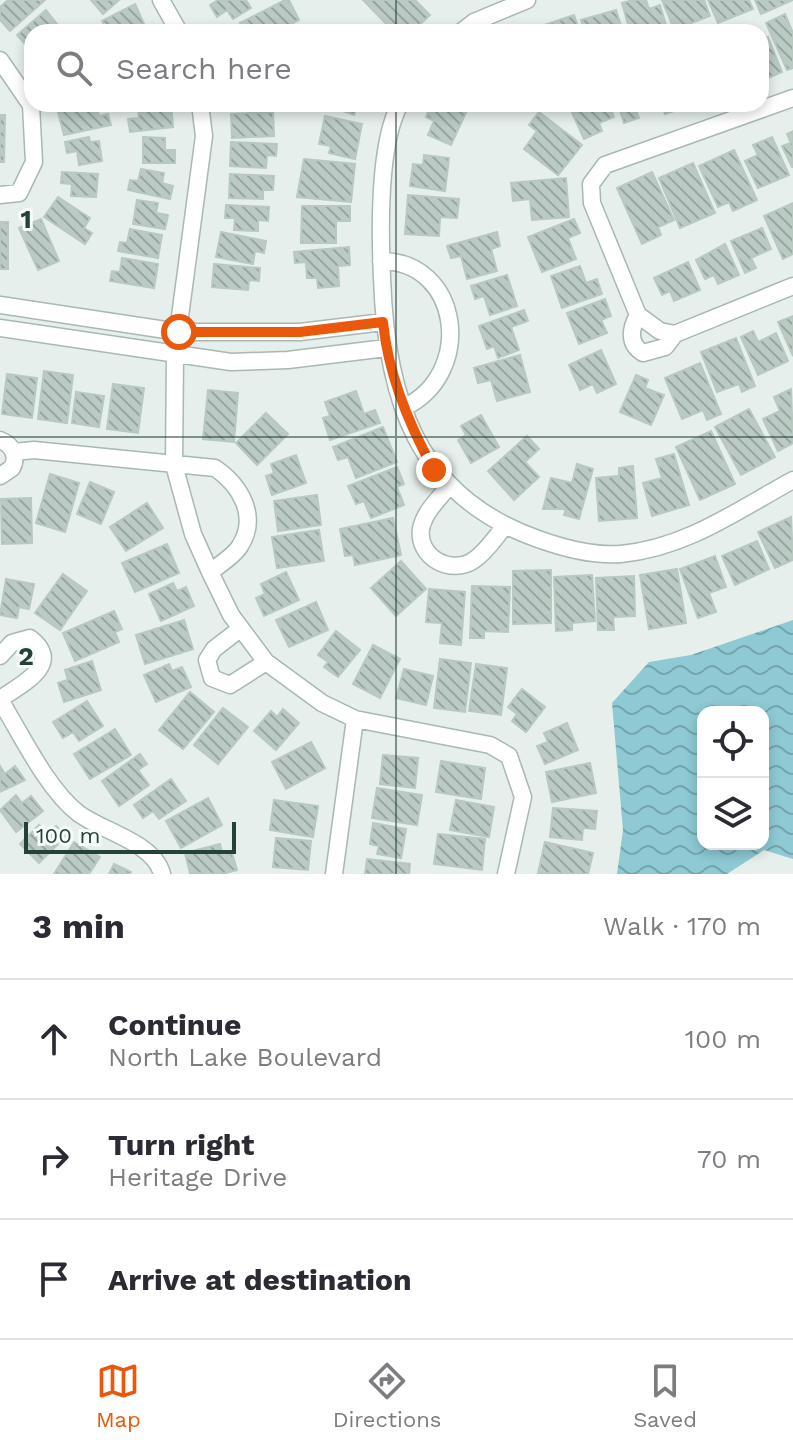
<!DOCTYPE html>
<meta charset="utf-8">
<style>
body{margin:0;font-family:"Work Sans",sans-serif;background:#f7f7f7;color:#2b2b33}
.controls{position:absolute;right:24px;bottom:24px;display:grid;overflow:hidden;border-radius:16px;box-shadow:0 4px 12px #0003}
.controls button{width:72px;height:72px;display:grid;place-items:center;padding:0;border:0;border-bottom:2px solid #e1e1e2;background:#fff;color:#2b2b33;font:40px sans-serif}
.scale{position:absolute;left:24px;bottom:20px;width:212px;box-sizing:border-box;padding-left:8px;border:4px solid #24423a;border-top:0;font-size:22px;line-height:28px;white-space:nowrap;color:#24423a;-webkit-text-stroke:6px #f7fbf9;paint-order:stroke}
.stop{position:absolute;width:24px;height:24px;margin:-18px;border:6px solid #ea580c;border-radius:50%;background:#fff}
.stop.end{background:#ea580c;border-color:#fff;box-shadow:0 2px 8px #0008}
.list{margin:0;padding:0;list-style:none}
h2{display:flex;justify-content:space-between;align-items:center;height:104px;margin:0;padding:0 32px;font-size:34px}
h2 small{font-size:26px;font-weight:400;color:#7c7c81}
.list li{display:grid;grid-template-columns:52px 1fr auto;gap:24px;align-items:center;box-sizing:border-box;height:120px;padding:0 32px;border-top:2px solid #e1e1e2}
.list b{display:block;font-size:30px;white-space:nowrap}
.list p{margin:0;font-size:26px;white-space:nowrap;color:#7c7c81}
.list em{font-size:26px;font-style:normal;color:#7c7c81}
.icon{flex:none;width:44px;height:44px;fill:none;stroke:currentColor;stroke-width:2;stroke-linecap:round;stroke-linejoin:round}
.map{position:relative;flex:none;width:793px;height:874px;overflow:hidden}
.search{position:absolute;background:#fff;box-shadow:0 4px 12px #0003;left:24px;right:24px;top:24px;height:88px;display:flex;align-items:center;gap:20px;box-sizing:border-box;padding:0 28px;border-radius:24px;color:#7c7c81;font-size:30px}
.sheet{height:464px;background:#fff}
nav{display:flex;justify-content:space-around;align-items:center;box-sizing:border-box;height:112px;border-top:2px solid #e1e1e2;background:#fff;font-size:22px;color:#7c7c81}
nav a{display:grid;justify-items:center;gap:4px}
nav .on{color:#ea580c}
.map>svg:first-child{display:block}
.water{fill:url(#water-waves);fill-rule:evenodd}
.building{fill:url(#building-back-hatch);stroke:#b8c9c2;stroke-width:2}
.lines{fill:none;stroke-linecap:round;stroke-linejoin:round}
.minor-casing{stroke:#a8b8b2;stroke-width:19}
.minor{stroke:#fff;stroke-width:16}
.route{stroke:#ea580c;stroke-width:10}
.grid{fill:none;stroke:#24423a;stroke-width:2;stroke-opacity:0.55}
.grid-label{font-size:26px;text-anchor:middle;font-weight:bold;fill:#24423a;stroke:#f7fbf9;stroke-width:6;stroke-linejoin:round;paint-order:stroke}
</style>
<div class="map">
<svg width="793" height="874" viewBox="0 0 793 874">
<defs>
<pattern id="water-waves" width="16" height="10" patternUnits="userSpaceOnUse" patternTransform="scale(2)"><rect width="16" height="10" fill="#8ec9d4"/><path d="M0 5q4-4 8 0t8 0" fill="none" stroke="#74a5ad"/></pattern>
<pattern id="building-back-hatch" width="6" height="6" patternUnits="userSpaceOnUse" patternTransform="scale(2)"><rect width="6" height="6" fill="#bbcac4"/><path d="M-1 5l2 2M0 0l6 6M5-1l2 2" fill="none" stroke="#98a6a0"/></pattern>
</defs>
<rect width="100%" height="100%" fill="#e6efeb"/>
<path class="water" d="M 793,620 L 793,859 L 764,850 L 727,874 L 617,874 L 623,830 L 612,703 L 649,662 L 691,655 ZM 703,712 L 763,712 L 763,844 L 703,844 Z"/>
<path class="building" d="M 8,0 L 45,0 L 10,31 L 0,20 L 0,7 Z
M 91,0 L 119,0 L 103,14 Z
M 218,0 L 246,0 L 251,8 L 233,19 L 227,10 L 217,17 L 210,5 Z
M 285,0 L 289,0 L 299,20 L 275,32 L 244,32 L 240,23 Z
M 363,0 L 415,0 L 430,15 L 412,32 L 394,32 Z
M 633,0 L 646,0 L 649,9 L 660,5 L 668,32 L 630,32 L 622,3 Z
M 662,0 L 704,0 L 710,16 L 691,23 L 694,32 L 675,32 Z
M 708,0 L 749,0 L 753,9 L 718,23 Z
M 755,0 L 793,0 L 761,14 Z
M 135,4 L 145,26 L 133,32 L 108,32 L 102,21 Z
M 46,10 L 61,29 L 57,32 L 32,32 L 32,38 L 25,44 L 17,35 Z
M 616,10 L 623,32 L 585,32 L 581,20 Z
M 785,14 L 793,33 L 793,68 L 787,70 L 766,23 Z
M 574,15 L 580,32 L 540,32 L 538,27 Z
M 768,37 L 782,72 L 761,81 L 761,39 Z
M 96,104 L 99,116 L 108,114 L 111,125 L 64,135 L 58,112 Z
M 171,104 L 173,127 L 130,132 L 128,119 L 139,118 L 138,107 Z
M 336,104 L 369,104 L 367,108 L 358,104 L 354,115 L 334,108 Z
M 431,104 L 459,104 L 468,108 L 451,145 L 428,135 L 434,121 L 426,117 Z
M 568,104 L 609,104 L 614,117 L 599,123 L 602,131 L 584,139 Z
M 618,104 L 653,104 L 654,105 L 636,110 L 639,118 L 624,123 Z
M 661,104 L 695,104 L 665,114 Z
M 273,112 L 274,136 L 232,138 L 231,114 Z
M 539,112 L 582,145 L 558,175 L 524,149 L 537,131 L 529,125 Z
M 0,115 L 5,115 L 4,162 L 0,162 Z
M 325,116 L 362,124 L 355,159 L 329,153 L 331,146 L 319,144 Z
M 793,131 L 793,167 L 792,167 L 782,146 L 791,143 L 787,134 Z
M 89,137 L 90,142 L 99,141 L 102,161 L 79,165 L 77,151 L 67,153 L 65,142 Z
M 143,137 L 165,138 L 165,150 L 175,150 L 175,163 L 143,163 Z
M 772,137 L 789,175 L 758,188 L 745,161 L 758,155 L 753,145 Z
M 231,142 L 277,144 L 276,156 L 267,155 L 266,168 L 230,166 Z
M 734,150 L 757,200 L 733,211 L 729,202 L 718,207 L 699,166 Z
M 424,155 L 449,158 L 445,191 L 410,186 L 413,164 L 423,165 Z
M 304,159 L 355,164 L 351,202 L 297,197 Z
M 693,163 L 715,213 L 680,228 L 659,178 Z
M 141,169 L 164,173 L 162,183 L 173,186 L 170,199 L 128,190 L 130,180 L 138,181 Z
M 62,172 L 98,174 L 96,197 L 71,196 L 72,184 L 61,183 Z
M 652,172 L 674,220 L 658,227 L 661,235 L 642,244 L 617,188 Z
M 230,174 L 274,176 L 273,190 L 263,190 L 263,199 L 229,198 Z
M 566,178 L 569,217 L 532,220 L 530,199 L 513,201 L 511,183 Z
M 408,195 L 459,199 L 457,218 L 440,217 L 439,236 L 405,234 Z
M 58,197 L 90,218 L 84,228 L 92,233 L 85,244 L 44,217 Z
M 137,200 L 158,203 L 156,213 L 168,215 L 165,229 L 133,224 Z
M 793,203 L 793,254 L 783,259 L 764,216 Z
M 226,205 L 269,207 L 268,221 L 258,220 L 258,231 L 234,230 L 235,218 L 225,218 Z
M 302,206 L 350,206 L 350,221 L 336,221 L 336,243 L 301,243 Z
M 41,219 L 59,261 L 38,270 L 19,228 Z
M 574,219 L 580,233 L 568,238 L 576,259 L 542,272 L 528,237 Z
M 0,222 L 8,222 L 8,269 L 0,269 Z
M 762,228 L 771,249 L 751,258 L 756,268 L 745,273 L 731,241 Z
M 130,229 L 162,235 L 158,258 L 118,251 L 120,242 L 127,243 Z
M 221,232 L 266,241 L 264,253 L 255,251 L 253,264 L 216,257 Z
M 497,232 L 500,246 L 491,249 L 497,271 L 467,279 L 461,256 L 451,258 L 447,246 Z
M 725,244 L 739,275 L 718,284 L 714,275 L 705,279 L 696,260 Z
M 349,247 L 350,265 L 338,266 L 339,286 L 318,288 L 317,278 L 307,278 L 306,262 L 295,263 L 294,252 Z
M 122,258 L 158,264 L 154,288 L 110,281 L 112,271 L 120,272 Z
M 688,262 L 700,290 L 674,301 L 670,291 L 662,295 L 654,278 Z
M 214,264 L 260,268 L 259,281 L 249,280 L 248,290 L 212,287 Z
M 580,266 L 586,283 L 597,279 L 602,294 L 562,308 L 551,276 Z
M 507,275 L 517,306 L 490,315 L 484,296 L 475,299 L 471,286 Z
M 605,299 L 611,316 L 601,320 L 607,333 L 579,344 L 567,313 Z
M 524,310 L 528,321 L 511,327 L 519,350 L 498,358 L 494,346 L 487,349 L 479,326 Z
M 793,316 L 793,356 L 778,322 Z
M 753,331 L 758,342 L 776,333 L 788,361 L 758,375 L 741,337 Z
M 736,338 L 755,386 L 742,392 L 739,384 L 717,392 L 701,352 Z
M 601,350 L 616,384 L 597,393 L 593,384 L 580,390 L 569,365 Z
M 520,355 L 530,392 L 497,401 L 491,380 L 478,383 L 474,368 Z
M 700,363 L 721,414 L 707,420 L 703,410 L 682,419 L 665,378 Z
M 44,371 L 73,375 L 67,423 L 38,419 Z
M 7,374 L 37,378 L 32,418 L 2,414 Z
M 636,375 L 648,380 L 645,388 L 664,395 L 651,425 L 620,412 Z
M 113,384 L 144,388 L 138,433 L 107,429 Z
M 791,389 L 793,443 L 778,451 L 763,419 L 780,411 L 774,397 Z
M 208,390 L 238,393 L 234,442 L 203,439 Z
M 356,391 L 364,414 L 375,410 L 380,423 L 330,440 L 323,418 L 330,416 L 325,402 Z
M 76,392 L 104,396 L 99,427 L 72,423 Z
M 749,409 L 775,457 L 741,475 L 715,427 Z
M 266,413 L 288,434 L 257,465 L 236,443 Z
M 481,415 L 499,447 L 471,463 L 458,440 L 466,435 L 461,426 Z
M 383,427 L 397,462 L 356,478 L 348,457 L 338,460 L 333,447 Z
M 711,431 L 735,484 L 700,500 L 676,447 Z
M 527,436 L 539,449 L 525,462 L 539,477 L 514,500 L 488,471 Z
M 674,454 L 689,505 L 652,516 L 643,483 L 662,478 L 656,459 Z
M 296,455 L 306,483 L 272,495 L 266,476 L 274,473 L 271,464 Z
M 577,464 L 593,469 L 579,519 L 564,515 L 566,509 L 543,509 L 551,478 L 572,483 Z
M 633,466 L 637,518 L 599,521 L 596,478 L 619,476 L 619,468 Z
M 397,467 L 404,484 L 397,487 L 404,505 L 371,518 L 364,501 L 356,504 L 348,486 Z
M 50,474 L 79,483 L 65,532 L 36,523 Z
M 90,482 L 114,492 L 101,524 L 77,514 Z
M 317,495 L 321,525 L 278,531 L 274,501 Z
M 31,498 L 32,543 L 2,544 L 1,499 Z
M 147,503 L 163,528 L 126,551 L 110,527 Z
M 791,517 L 793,560 L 775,568 L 758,532 Z
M 393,518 L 401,555 L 355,565 L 353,555 L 345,556 L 340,529 Z
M 319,530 L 324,561 L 277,568 L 272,537 Z
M 757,541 L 769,569 L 735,585 L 722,556 Z
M 167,544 L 179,573 L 135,592 L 122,563 Z
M 715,556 L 726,587 L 709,593 L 716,612 L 698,618 L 680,569 Z
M 401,561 L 426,589 L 396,616 L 371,588 Z
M 677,569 L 686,623 L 649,629 L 640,575 Z
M 551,570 L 551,623 L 513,624 L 513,571 Z
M 286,572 L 299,600 L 264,616 L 256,598 L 265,594 L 261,584 Z
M 63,574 L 87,591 L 60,630 L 35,613 Z
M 592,575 L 595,621 L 572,623 L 572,630 L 556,631 L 554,577 Z
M 634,576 L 635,616 L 613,617 L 614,630 L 598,630 L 596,578 Z
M 6,579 L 34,584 L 29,609 L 19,607 L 17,618 L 0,615 Z
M 173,583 L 177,591 L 186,587 L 194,606 L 161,621 L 149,594 Z
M 472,586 L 510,587 L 508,632 L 484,631 L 484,638 L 470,638 Z
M 429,589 L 465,592 L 461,645 L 440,643 L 442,623 L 426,622 Z
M 316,602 L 328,630 L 289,647 L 276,620 Z
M 114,611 L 122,629 L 115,632 L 119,642 L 75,661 L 63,633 Z
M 184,620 L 193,649 L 145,664 L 136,635 Z
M 336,631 L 360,650 L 338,677 L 324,667 L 328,662 L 318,655 Z
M 373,645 L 400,659 L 380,698 L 353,684 Z
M 440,659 L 471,663 L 465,712 L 434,708 Z
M 92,661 L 101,690 L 64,702 L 58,683 L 68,680 L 65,670 Z
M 169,664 L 172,671 L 182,667 L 191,687 L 156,702 L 144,675 Z
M 476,664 L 507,668 L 501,715 L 469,711 Z
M 404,669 L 433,676 L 426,705 L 396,698 Z
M 522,689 L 545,707 L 526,732 L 512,721 L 517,714 L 508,707 Z
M 190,692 L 214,712 L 183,749 L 159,730 Z
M 87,701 L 103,726 L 79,741 L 73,732 L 63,738 L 53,722 Z
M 223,708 L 248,727 L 218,764 L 194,745 Z
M 283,709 L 299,723 L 276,750 L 254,731 L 271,711 L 277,717 Z
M 567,723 L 578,750 L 545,764 L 537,746 L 548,742 L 544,733 Z
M 115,729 L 131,755 L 90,779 L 74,754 Z
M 311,742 L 325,768 L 286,789 L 272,762 Z
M 140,754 L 147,764 L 138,770 L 149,785 L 119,806 L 102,781 Z
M 383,755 L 418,758 L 415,788 L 380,784 Z
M 441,761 L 485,768 L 481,799 L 436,792 Z
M 590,763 L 596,793 L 552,802 L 546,772 Z
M 0,766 L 5,774 L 15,766 L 25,780 L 0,792 Z
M 171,779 L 186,801 L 159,819 L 153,811 L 143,818 L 134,805 Z
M 377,788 L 422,795 L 417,825 L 372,818 Z
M 16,795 L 22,803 L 31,796 L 43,811 L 16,832 L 0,810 Z
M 208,798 L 222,825 L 181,848 L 166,821 Z
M 274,800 L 318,806 L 313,837 L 270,830 Z
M 456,800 L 494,807 L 489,837 L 450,830 Z
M 553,808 L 597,811 L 595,829 L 583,828 L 582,840 L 550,837 Z
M 373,823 L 406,829 L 401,858 L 377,854 L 379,846 L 370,844 Z
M 39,825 L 48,834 L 56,826 L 66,836 L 39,863 L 20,844 Z
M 438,834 L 485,839 L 482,870 L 434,864 Z
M 276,838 L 311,841 L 308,870 L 273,867 Z
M 74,842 L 100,857 L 89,874 L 54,874 Z
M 545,842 L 593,853 L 588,874 L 538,873 Z
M 220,844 L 223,856 L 232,853 L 237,870 L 222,874 L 190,873 L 185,853 Z
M 367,859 L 410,864 L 409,874 L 365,874 Z
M 114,864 L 131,872 L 130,874 L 109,874 Z"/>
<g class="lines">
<g class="minor-casing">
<path id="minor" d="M 161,0 L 179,32
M 461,32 L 474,22 L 527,0
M 0,60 L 31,105 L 34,162 L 19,193 L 0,195
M 793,98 L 605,165 L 591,184 L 592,203 L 638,315 L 660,331 L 675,334 L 793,286
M 200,104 L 204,136 L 175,354 L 174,465 L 193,534 L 210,572 L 231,615 L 266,662 L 322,703 L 355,719 L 490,745 L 509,756 L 523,797 L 506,874
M 400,104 C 378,144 380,233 382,278 C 386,398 416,496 538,539 C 563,548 594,556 621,554 C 686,548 738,510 793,480
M 381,261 C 461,261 475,373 405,407
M 0,305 L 179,332 L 300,332 L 383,322
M 638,315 C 630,329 628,344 643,353 L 665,347 L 675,334
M 0,328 L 231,362 L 288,360 L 386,348
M 0,440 C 13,445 18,456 12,468 L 0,476
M 14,452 L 34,450 L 215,468 C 240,485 259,516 240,546 C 234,556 219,565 210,572
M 449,486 C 439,499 424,512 421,529 C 417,557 451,576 474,560 C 486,552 495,538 504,527
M 240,629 L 214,649 L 207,660 L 212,678 L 230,685 L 266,662
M 0,656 L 12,643 L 30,638 C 64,664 22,684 0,699
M 0,700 C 21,734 47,789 78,813 C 101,831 154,842 162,874
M 334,874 L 355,719"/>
</g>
<use href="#minor" class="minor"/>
</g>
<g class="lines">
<path class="route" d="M 179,332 L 300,332 L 383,322 C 388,373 409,425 434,470"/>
</g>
<path class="grid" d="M 396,0 L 396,32M 396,104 L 396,874M 0,437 L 793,437"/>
<g class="grid-label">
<text x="26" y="228">1</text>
<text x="26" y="665">2</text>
</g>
</svg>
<div class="controls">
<button><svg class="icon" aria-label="locate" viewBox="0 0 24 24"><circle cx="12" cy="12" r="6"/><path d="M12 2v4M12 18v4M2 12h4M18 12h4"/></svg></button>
<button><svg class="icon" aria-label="layers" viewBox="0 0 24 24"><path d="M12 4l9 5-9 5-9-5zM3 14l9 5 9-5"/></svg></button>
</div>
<div class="scale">100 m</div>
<div class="stop" style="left:179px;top:332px"></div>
<div class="stop end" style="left:434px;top:470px"></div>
<div class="search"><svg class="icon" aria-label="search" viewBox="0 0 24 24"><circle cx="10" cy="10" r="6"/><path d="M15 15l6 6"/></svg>Search here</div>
</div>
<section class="sheet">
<h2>3 min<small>Walk · 170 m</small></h2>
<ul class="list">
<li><svg class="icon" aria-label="ahead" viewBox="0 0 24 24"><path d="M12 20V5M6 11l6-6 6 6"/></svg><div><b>Continue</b><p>North Lake Boulevard</p></div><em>100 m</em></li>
<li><svg class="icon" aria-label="right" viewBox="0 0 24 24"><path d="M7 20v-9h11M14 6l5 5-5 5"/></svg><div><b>Turn right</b><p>Heritage Drive</p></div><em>70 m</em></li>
<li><svg class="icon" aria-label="arrive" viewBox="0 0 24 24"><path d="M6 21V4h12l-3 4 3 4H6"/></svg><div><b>Arrive at destination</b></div></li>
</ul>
</section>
<nav>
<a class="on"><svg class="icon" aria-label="map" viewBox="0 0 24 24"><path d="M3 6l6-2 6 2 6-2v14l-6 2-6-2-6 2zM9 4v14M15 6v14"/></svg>Map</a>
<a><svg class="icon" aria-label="directions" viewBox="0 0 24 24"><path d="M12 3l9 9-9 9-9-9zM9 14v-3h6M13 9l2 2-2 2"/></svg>Directions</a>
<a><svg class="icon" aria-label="saved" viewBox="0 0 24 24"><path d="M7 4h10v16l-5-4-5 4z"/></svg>Saved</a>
</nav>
